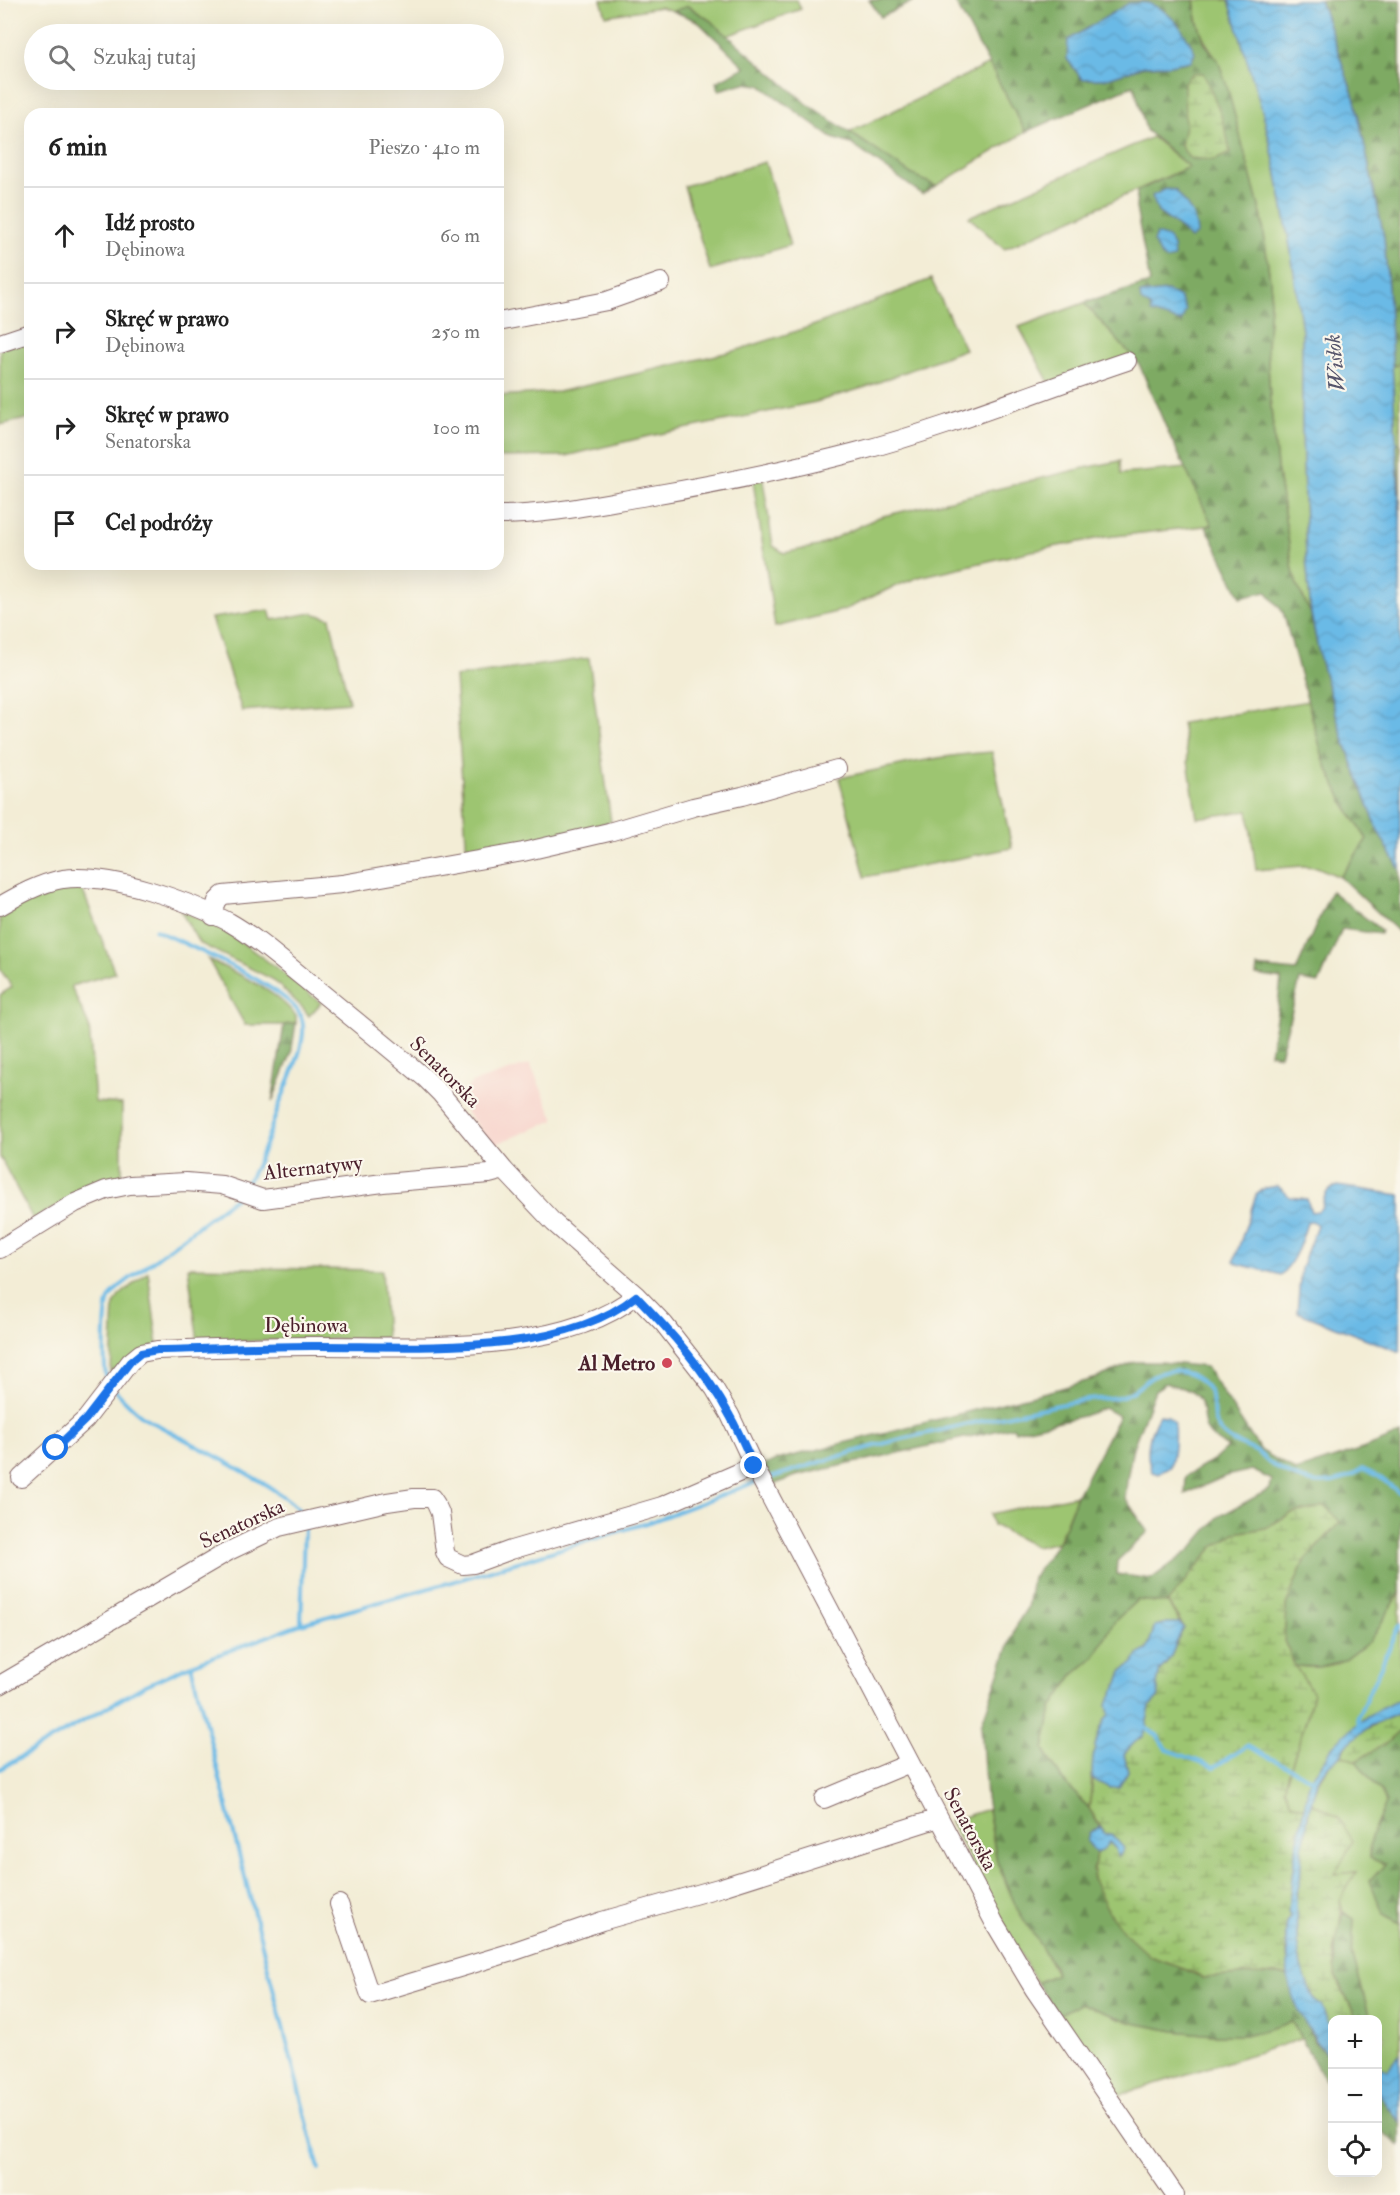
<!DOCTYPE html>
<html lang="pl">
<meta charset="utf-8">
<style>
body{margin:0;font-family:"IM FELL Double Pica",serif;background:#f6f6f6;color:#222}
.controls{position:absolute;right:18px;bottom:18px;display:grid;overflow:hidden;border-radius:12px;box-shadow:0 6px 24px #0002}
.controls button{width:54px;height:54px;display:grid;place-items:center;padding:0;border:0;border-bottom:2px solid #e0e0e0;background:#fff;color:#222;font:30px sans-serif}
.stop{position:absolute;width:18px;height:18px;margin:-14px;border:4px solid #1a73e8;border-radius:50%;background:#fff}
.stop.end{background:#1a73e8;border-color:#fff;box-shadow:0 2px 6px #0008}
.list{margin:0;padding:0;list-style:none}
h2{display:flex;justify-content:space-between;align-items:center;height:78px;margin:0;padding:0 24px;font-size:26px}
h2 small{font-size:20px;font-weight:400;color:#767676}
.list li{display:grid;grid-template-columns:39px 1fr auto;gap:18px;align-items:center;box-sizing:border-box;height:96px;padding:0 24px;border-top:2px solid #e0e0e0}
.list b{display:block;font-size:22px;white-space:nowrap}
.list p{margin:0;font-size:20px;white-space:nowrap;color:#767676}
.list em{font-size:20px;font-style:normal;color:#767676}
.icon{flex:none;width:33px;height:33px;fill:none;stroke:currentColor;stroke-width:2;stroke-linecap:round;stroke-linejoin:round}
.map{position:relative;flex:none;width:1400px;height:2195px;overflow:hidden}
.search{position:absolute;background:#fff;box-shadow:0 6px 24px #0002;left:24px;top:24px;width:480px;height:66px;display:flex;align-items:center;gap:15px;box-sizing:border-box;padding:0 21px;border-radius:33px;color:#767676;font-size:22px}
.panel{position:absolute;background:#fff;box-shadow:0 6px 24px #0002;left:24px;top:108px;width:480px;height:462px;border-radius:18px}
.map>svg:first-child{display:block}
.built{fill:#f7d1c9}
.grass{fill:#9dc571;stroke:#74724e;stroke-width:1.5}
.forest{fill:url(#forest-firs);stroke:#646447;stroke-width:1.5;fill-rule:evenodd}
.wetland{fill:url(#wetland-marsh);stroke:#74724e;stroke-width:1.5}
.park{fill:url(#park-tufts);stroke:#74724e;stroke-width:1.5}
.water{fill:url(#water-waves);stroke:#5a6c88;stroke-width:1.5}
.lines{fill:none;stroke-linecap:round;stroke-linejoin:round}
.stream{stroke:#6bbae6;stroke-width:4}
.minor-casing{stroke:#856767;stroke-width:20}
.minor{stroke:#fff;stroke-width:18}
.route{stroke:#1a73e8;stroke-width:8}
.poi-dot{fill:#d1495b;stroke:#fbf7ec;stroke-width:2}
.labels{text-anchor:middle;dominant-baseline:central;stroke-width:4.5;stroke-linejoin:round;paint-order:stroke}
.street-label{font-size:21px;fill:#4a1f2b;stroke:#fbf7ec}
.poi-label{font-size:21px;font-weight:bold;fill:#4a1f2b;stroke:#fbf7ec;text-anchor:end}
.water-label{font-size:22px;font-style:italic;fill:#56556c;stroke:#fbf7ec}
</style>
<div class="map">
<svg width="1400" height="2195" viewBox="0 0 1400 2195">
<defs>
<pattern id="forest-firs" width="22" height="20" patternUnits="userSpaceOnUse" patternTransform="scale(1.5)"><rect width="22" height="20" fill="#7eaa63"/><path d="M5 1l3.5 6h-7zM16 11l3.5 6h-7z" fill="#698a52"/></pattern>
<pattern id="wetland-marsh" width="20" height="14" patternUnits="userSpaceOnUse" patternTransform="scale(1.5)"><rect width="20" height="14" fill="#9dc571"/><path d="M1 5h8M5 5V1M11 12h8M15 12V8" fill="none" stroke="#829f5d"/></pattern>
<pattern id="park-tufts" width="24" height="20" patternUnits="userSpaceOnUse" patternTransform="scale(1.5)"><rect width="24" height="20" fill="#9dc571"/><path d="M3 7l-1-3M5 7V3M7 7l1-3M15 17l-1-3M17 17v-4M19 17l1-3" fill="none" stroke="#829f5d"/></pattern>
<pattern id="water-waves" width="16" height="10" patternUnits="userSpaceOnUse" patternTransform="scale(1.5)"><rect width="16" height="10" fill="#6bbae6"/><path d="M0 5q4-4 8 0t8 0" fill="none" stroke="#5e9fc5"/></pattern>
</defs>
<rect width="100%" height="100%" fill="#fbf7ec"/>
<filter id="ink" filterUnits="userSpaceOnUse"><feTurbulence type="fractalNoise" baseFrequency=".0167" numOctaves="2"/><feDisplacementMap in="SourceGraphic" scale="12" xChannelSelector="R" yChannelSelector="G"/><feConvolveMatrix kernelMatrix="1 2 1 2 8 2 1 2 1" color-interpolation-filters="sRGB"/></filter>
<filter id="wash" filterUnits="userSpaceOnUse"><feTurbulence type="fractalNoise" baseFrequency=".008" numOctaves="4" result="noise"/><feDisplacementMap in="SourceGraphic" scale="24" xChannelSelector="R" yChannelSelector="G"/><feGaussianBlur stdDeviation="1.35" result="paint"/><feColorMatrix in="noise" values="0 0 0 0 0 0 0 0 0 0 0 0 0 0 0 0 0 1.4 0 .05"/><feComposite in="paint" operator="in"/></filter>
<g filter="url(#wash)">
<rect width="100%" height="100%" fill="#f3edd6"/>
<path class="built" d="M 530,1064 L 555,1120 L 493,1145 L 456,1100 L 472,1083 Z"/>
<path class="grass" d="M 601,0 L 797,0 L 801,9 L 727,36 L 711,21 L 688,6 L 673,11 L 660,7 L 606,16 Z
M 1194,0 L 1229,0 L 1261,105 L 1276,169 L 1291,252 L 1302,331 L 1302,429 L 1306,557 L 1311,614 L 1297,585 L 1293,570 L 1277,467 L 1270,398 L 1267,347 L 1271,289 L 1262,218 L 1218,60 C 1202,40 1197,25 1194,0 Z
M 989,64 L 1026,132 L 936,186 L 913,176 L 850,132 Z
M 1152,137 L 1189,167 L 1004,249 L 969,217 Z
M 765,162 L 790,245 L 710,270 L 684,186 Z
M 931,279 L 965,349 L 866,387 L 816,402 L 645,437 L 566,456 L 498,457 L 498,396 L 558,392 L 738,350 L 815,325 Z
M 1084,303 L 1132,356 L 1050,384 L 1019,327 Z
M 30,340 L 30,418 L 0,425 L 0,349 Z
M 1120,461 L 1121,474 L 1186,468 L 1213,525 L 1106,537 L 1032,551 L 919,577 L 891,588 L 844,610 L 775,627 L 753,481 L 763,479 L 773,546 L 784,553 L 818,546 L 879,517 L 1084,468 Z
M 269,610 L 272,620 L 312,613 L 330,618 L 349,702 L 242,711 L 211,618 Z
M 589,658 L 611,822 L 467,856 L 455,677 Z
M 1308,701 L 1324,761 L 1345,805 L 1367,839 L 1340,877 L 1317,867 L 1302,866 L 1256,870 L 1248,811 L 1197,818 L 1182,723 Z
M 992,752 L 1012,848 L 865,877 L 839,778 C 890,767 940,755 992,752 Z
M 81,886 L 115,973 L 71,986 L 89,1026 L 95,1102 L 122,1104 L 122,1176 L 100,1184 L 33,1219 L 0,1157 L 0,995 L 12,987 L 0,969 L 0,917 C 27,897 49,892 81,886 Z
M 180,910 L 226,931 L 274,966 L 321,1003 L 309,1016 L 303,1008 L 272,979 L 199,943 Z
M 208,959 C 238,975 274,988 296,1016 L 296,1023 L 284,1025 L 245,1025 Z
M 188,1267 L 382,1270 L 386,1338 L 198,1342 Z
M 148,1272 L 158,1345 L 111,1372 L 114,1305 L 119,1296 Z
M 1077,1495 L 1058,1542 L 1036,1547 L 993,1525 L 990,1514 Z
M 1400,1593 L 1400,1699 L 1354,1727 L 1332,1747 L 1326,1759 L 1313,1776 L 1308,1787 L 1305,1808 L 1291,1803 L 1284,1788 L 1307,1717 L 1313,1693 L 1295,1666 C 1303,1666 1311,1668 1319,1667 C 1362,1663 1380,1625 1400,1593 Z
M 1137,1600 L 1168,1603 L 1180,1623 L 1167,1623 L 1155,1626 L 1147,1650 L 1138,1655 L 1133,1663 L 1122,1671 L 1118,1683 L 1107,1704 L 1109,1714 C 1089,1740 1094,1777 1089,1808 L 1062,1780 L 1044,1749 L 1052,1708 L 1073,1675 L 1095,1656 L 1114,1622 Z
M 1341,1755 L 1356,1761 L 1381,1792 L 1386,1803 L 1371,1837 L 1370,1858 L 1385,1864 L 1383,1914 L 1400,1923 L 1400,2055 L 1388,2071 L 1378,2067 L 1378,2042 L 1381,2044 L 1384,2038 L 1378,2026 L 1378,2020 L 1373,2019 L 1368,2011 L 1352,1953 L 1354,1919 L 1343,1912 L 1340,1901 L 1356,1872 L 1335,1875 L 1338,1817 L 1311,1802 C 1317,1782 1324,1767 1341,1755 Z
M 988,1809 L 997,1862 L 1056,1974 L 1037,1983 L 1009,1935 L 950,1821 Z
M 1080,2003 L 1133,2023 L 1175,2031 L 1213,2035 L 1249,2035 L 1292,2022 L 1301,2039 L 1116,2096 L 1058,2015 Z"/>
<path class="forest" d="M 869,0 L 916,0 L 881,17 Z
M 954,0 L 1194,0 L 1197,20 L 1205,44 L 1218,60 L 1227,86 L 1262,218 L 1271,289 L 1267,347 L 1270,398 L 1277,467 L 1293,570 L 1297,585 L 1311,614 L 1320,659 L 1343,738 L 1378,831 L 1400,870 L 1400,933 L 1340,877 L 1367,839 L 1345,805 L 1324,761 L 1283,612 L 1266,591 L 1241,597 L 1206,526 L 1212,525 L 1168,432 L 1139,364 L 1084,303 L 1150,283 L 1136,208 L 1137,191 L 1189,167 L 1146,130 L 1134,85 L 1026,132 ZM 1195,52 L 1191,61 L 1170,65 L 1144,66 L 1105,79 L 1082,79 L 1067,59 ZM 1174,190 L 1190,239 L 1181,229 L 1158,212 ZM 1167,291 L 1181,322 L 1150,307 L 1140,294 Z
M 1320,0 L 1400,0 L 1400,364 L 1392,367 L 1389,300 L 1384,237 L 1355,101 Z
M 688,6 L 711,21 L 806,103 L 913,175 L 936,186 L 922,194 L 851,144 L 832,138 L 760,85 L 744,83 L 719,90 L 716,82 L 745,67 L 697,21 L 673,11 Z
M 1331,891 L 1381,930 L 1380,934 L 1342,929 L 1319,983 L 1300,980 L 1280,1055 L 1270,1053 L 1277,1012 L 1281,979 L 1256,975 L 1257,967 L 1296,971 Z
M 296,1023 L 291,1054 L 272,1102 L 284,1025 Z
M 1135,1362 L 1161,1362 L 1206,1367 L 1260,1450 L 1296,1471 L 1368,1447 L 1400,1434 L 1400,1593 L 1370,1641 L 1345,1660 L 1319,1667 L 1295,1666 L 1284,1641 L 1286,1605 L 1304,1561 L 1340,1522 L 1290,1514 L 1266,1528 L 1235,1533 L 1213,1548 L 1168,1603 L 1137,1600 L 1114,1622 L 1095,1656 L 1073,1675 L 1052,1708 L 1044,1749 L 1062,1780 L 1089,1808 L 1100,1827 L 1090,1832 L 1087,1841 L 1096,1853 L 1093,1880 L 1178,1966 L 1203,1978 L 1249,1974 L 1288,1975 L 1294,1999 L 1314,2040 L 1332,2061 L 1332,2086 L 1321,2074 L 1292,2022 L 1249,2035 L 1213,2035 L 1175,2031 L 1133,2023 L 1080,2003 L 1058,2015 L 1037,1983 L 1056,1974 L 1054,1967 L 1017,1909 L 997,1862 L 986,1797 L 981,1725 L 1016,1625 L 1027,1608 L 1032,1578 L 1060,1539 L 1077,1495 L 1119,1416 L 1104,1408 L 1083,1416 L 1015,1431 L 1013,1427 L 796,1476 L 773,1485 L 763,1466 L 776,1460 L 1058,1389 L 1097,1378 ZM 1166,1383 C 1174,1386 1187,1388 1193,1393 C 1214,1411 1189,1430 1228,1447 L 1215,1459 L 1186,1476 L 1185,1494 L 1226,1476 L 1252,1470 L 1272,1480 L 1270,1489 L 1218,1517 L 1190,1550 L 1151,1579 L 1116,1574 L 1117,1561 L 1148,1532 L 1125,1498 L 1128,1474 L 1133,1447 L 1155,1390 Z
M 1400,1729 L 1400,1923 L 1383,1914 L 1370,1881 L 1385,1864 L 1370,1858 L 1371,1837 L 1386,1803 L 1381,1792 L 1356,1761 L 1383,1745 Z
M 1343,1912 L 1354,1919 L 1352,1953 L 1368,2011 L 1373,2019 L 1357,2019 L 1334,1971 L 1336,1939 Z
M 1378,2092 L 1400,2123 L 1400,2146 L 1378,2128 Z"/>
<path class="wetland" d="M 1193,73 L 1203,73 C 1216,99 1226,124 1230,153 L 1215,160 L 1189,158 L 1181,146 L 1185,126 L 1184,82 Z
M 1325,1506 L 1340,1522 L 1304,1561 L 1286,1605 L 1284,1641 L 1295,1666 L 1313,1693 L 1307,1717 L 1284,1788 L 1291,1803 L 1305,1808 L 1294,1860 L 1288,1910 L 1290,1918 C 1280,1929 1290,1960 1288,1975 L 1249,1974 L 1203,1978 L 1178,1966 L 1150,1956 L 1124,1932 L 1110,1914 L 1093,1880 L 1096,1853 L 1103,1850 L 1109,1842 L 1115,1848 L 1118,1857 L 1123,1848 L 1111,1834 L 1105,1834 L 1089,1808 L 1093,1780 L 1111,1788 L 1128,1772 L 1124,1754 L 1135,1742 L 1144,1736 L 1150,1706 L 1159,1696 L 1157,1684 L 1160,1670 C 1174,1659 1174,1643 1184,1627 L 1168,1602 L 1213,1548 L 1235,1533 L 1266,1528 L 1290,1514 Z
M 1400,1713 L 1400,1729 L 1383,1745 L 1356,1761 L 1341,1755 C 1350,1732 1380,1723 1400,1713 Z
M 1311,1802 L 1338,1817 L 1353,1841 L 1335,1874 L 1356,1872 L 1340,1901 C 1345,1924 1329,1949 1335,1972 C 1338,1985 1351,2006 1357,2019 L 1332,2020 L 1332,2026 L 1327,2021 L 1322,2006 L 1315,2001 L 1310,1990 L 1301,1967 L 1297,1941 L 1296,1893 L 1300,1883 L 1302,1848 Z"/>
<path class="park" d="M 1400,364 L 1400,519 L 1392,367 Z"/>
<path class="water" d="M 1229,0 L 1320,0 L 1355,100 L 1384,237 L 1389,300 L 1400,519 L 1400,870 L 1378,831 L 1343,738 L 1320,659 L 1311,614 L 1306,557 L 1302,429 L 1302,331 L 1291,252 L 1276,169 L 1264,117 Z
M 1129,3 C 1135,3 1143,2 1148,3 C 1171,10 1185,32 1195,52 L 1191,61 L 1170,65 L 1144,66 L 1105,79 L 1082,79 L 1067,59 L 1068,40 Z
M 1166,189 L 1175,190 C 1187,204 1196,215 1197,234 L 1190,239 L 1181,229 L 1158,212 L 1152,196 Z
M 1156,234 L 1169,238 L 1173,246 L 1174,258 L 1166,260 L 1160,254 L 1153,242 Z
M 1167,291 L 1180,298 L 1186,310 L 1181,322 L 1151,313 L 1150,307 L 1141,301 L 1140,294 Z
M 1278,1186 L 1290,1197 L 1307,1199 L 1311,1212 L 1318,1211 L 1322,1207 C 1324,1195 1326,1190 1338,1186 L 1400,1195 L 1400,1352 L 1297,1312 L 1301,1268 L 1317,1225 L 1312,1221 L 1307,1223 C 1301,1243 1296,1259 1281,1275 L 1238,1264 L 1234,1261 L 1256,1195 L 1265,1188 Z
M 1159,1415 L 1168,1416 L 1174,1422 C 1175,1437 1175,1453 1170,1467 L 1158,1474 L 1152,1472 C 1144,1454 1149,1432 1159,1415 Z
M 1167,1623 L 1180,1623 L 1184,1627 C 1174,1643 1174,1659 1160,1670 L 1157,1684 L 1159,1696 L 1150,1706 L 1144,1736 L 1135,1742 L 1124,1754 L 1128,1772 L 1119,1787 L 1111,1788 L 1093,1780 C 1090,1760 1097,1730 1109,1714 L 1107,1704 L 1118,1683 L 1122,1671 L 1133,1663 L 1138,1655 L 1147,1650 L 1155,1626 Z
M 1400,1699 L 1400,1713 L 1370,1726 L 1344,1747 L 1341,1755 L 1326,1768 L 1317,1781 L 1308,1814 L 1306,1834 L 1302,1848 L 1300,1883 L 1296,1893 L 1297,1941 L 1301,1967 L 1310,1990 L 1315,2001 L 1322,2006 L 1327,2021 L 1332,2026 L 1332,2061 C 1314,2040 1291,2005 1288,1976 C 1287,1968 1289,1956 1287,1949 C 1286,1940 1284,1925 1290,1918 L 1288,1910 L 1294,1860 L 1308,1787 L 1313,1775 L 1326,1759 L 1332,1747 L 1343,1736 L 1367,1716 Z
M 1100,1827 L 1105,1834 L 1111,1834 L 1124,1848 L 1118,1857 L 1115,1848 L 1109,1842 L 1103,1850 L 1096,1853 L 1087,1841 L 1090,1832 Z
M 1400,2055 L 1400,2123 L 1378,2092 L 1378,2067 L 1388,2070 Z"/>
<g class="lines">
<path class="stream" d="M 155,930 C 185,944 295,990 302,1019 C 308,1041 290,1077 282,1098 C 272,1123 260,1167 244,1186
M 108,1382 C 102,1373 105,1314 108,1302 C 110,1296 114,1292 119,1287 L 236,1197
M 115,1390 C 123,1399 133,1409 142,1416 C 169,1433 298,1494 303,1517
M 766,1479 C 812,1465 859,1449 906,1438 C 963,1425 1021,1412 1079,1401 C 1092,1399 1106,1399 1119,1397 C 1142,1392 1149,1369 1175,1371 C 1194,1373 1210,1383 1213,1403 C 1214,1413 1212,1420 1219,1429 C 1228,1442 1244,1445 1257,1452 C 1262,1455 1266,1461 1271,1464 C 1301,1484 1332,1492 1362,1469 L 1378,1476 L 1400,1493
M 301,1624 L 304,1528
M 191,1665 L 319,2169
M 1145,1728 L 1157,1735 L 1166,1749 L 1214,1767 L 1247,1746 L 1313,1780
M 1359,1728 L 1358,1716 L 1400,1625
M 0,1769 L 144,1686 L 191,1665 L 301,1624 L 455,1581 L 653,1521 L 756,1482"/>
</g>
</g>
<g filter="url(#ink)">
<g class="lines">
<g class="minor-casing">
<path id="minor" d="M 498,322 L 607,301 L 661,282
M 0,343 L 30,333
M 498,515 C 548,515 598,504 647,496 C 717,484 787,470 856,452 C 948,428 1037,391 1127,361
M 0,906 C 19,895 40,883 63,879 C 110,873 187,900 229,922 C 257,938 281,960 306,980 C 346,1013 386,1045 426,1079 L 441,1094 L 504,1170 L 554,1223 L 636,1295 L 664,1324 L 714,1388 L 730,1415 L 754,1466 L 994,1922 L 1034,1989 L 1175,2195
M 213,916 L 217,901 L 223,895 L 342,884 L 523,852 L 609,832 L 693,807 L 742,796 L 837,769
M 0,1249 L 75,1203 L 106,1190 L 130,1185 L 186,1182 L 222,1185 L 263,1199 L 383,1183 L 489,1174 L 504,1170
M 21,1478 L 86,1419 L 130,1362 L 141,1353 L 157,1350 C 209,1348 261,1346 312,1346 C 406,1345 561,1358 636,1295
M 0,1685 L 229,1551 L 279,1527 L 387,1502 L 414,1498 L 432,1498 L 436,1504 L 440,1513 L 445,1552 L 448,1558 L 463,1565 L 473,1564 L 511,1550 L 662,1506 L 754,1466
M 824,1799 L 910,1763
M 339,1904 L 370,1995 L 509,1953 L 602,1921 L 722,1887 L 939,1818"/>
</g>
<use href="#minor" class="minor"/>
</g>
</g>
<g class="lines" filter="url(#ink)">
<path class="route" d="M 56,1448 L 86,1419 L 130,1362 L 141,1353 L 157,1350 C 209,1349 261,1346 312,1346 C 406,1345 560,1359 636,1296 C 671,1332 706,1371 730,1416 C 739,1432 746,1449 754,1466"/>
</g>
<circle class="poi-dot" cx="667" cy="1363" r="6"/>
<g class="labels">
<g class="street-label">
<text transform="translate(445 1072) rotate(45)">Senatorska</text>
<text transform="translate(313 1168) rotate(-6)">Alternatywy</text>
<text x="306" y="1325">Dębinowa</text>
<text transform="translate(242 1524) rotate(-25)">Senatorska</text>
<text transform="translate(970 1829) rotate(62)">Senatorska</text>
</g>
<g class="poi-label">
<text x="655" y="1363">Al Metro</text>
</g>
<g class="water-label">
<text transform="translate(1335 363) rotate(-95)">Wisłok</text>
</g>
</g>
</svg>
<div class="controls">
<button>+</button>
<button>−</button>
<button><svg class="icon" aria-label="locate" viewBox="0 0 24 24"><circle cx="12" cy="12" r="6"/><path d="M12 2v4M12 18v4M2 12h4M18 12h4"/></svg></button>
</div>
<div class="stop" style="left:56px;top:1448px"></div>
<div class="stop end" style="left:754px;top:1466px"></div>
<div class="search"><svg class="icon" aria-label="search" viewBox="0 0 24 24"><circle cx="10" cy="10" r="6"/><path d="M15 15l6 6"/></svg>Szukaj tutaj</div>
<section class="panel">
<h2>6 min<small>Pieszo · 410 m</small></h2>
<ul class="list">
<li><svg class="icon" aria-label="ahead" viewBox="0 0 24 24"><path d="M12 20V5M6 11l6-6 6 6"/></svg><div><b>Idź prosto</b><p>Dębinowa</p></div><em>60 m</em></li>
<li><svg class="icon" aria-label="right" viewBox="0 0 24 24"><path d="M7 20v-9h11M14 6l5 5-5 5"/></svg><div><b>Skręć w prawo</b><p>Dębinowa</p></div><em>250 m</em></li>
<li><svg class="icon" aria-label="right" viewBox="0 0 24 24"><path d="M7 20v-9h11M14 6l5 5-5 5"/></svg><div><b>Skręć w prawo</b><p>Senatorska</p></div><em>100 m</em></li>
<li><svg class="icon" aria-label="arrive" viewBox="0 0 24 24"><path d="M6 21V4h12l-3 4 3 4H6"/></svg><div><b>Cel podróży</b></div></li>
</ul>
</section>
</div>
